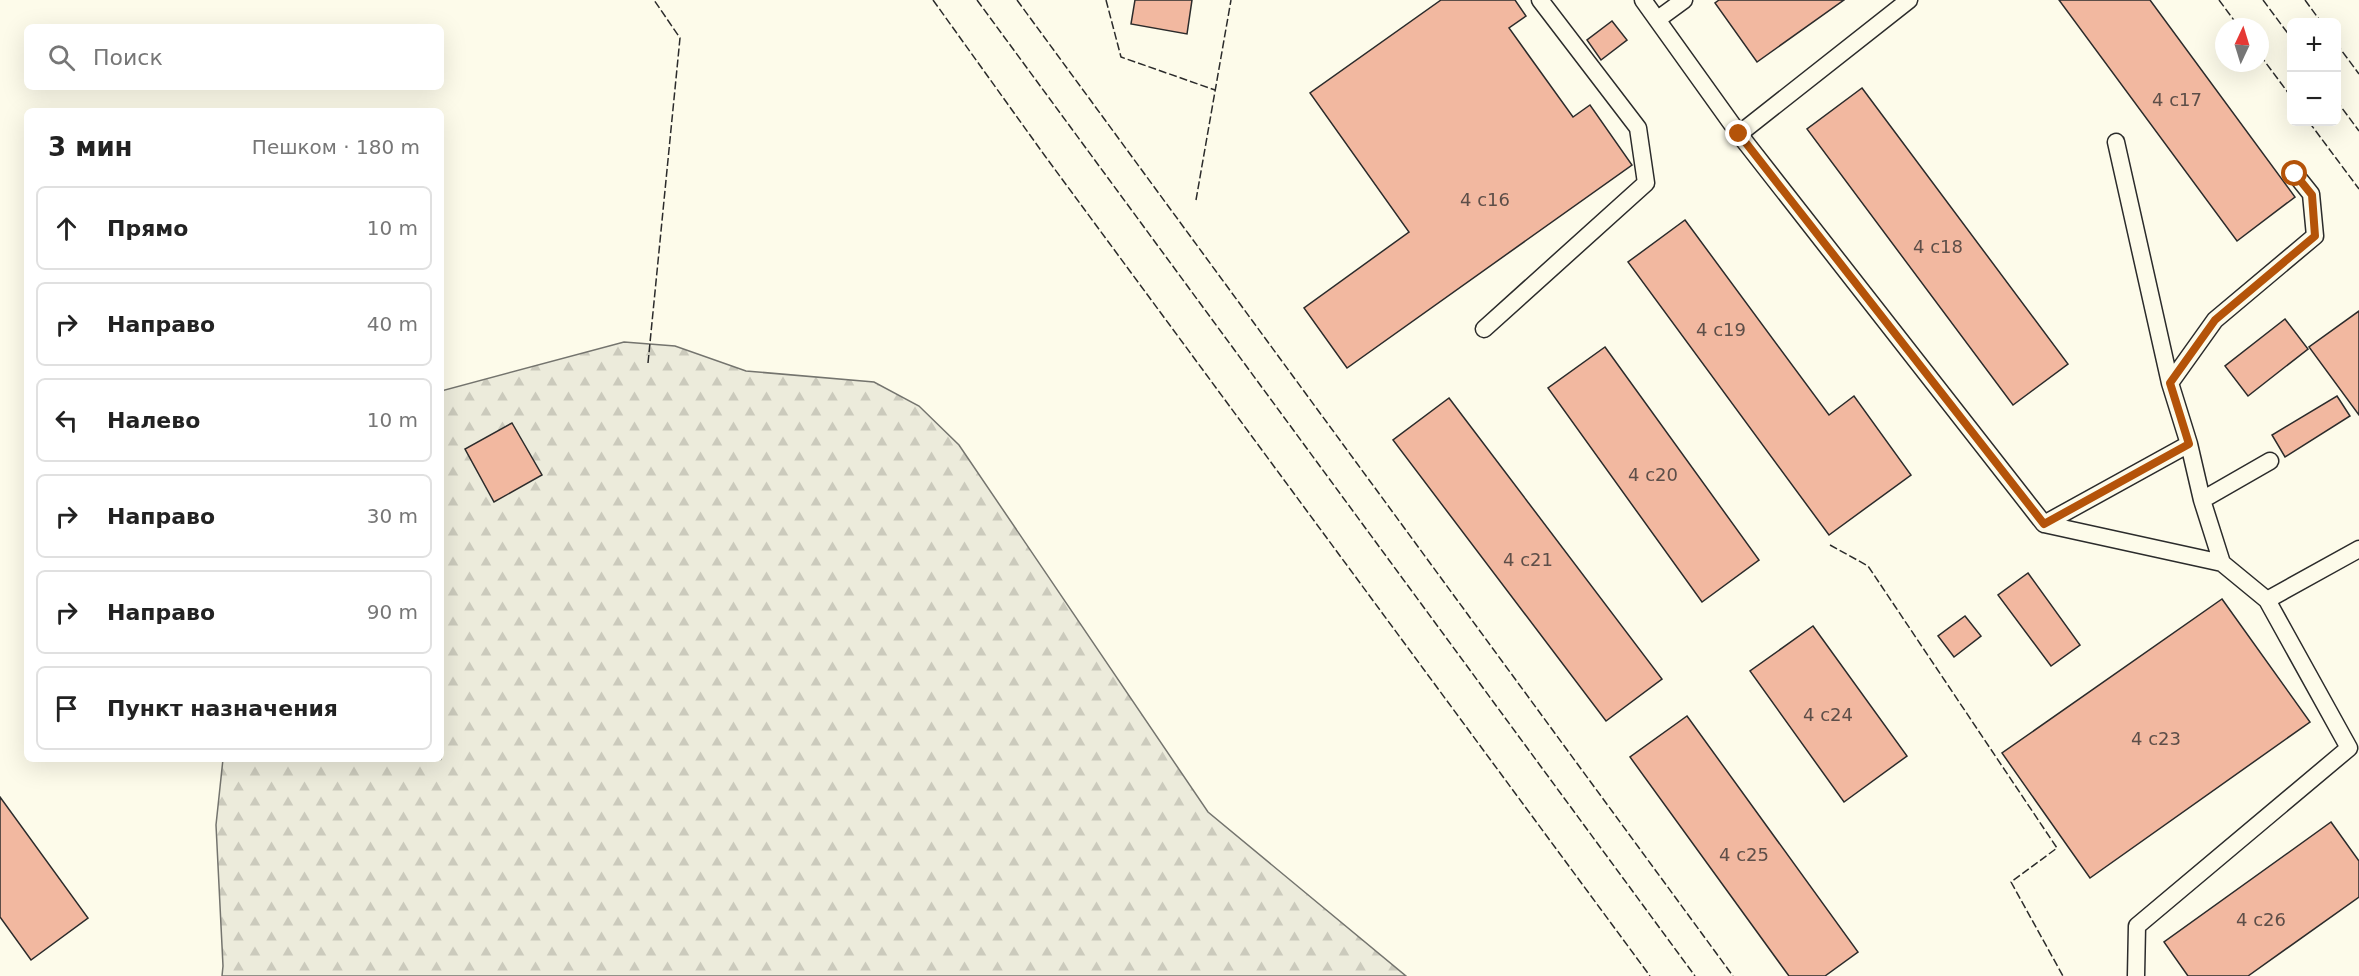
<!DOCTYPE html>
<html lang="ru">
<meta charset="utf-8">
<style>
body{margin:0;font-family:"DejaVu Sans",sans-serif;background:#f6f6f6;color:#222}
.controls{position:absolute;right:18px;top:18px;display:grid;overflow:hidden;border-radius:9px;box-shadow:0 6px 24px #0002}
.controls button{width:54px;height:54px;display:grid;place-items:center;padding:0;border:0;border-bottom:2px solid #e0e0e0;background:#fff;color:#222;font:30px sans-serif}
.compass{position:absolute;left:2215px;top:18px;width:54px;height:54px;border-radius:50%;background:#fff;box-shadow:0 6px 24px #0002;rotate:4deg}
.stop{position:absolute;width:18px;height:18px;margin:-14px;border:4px solid #b45309;border-radius:50%;background:#fff}
.stop.end{background:#b45309;border-color:#fff;box-shadow:0 2px 6px #0008}
.list{margin:0;padding:0;list-style:none}
h2{display:flex;justify-content:space-between;align-items:center;height:78px;margin:0;padding:0 24px;font-size:26px}
h2 small{font-size:20px;font-weight:400;color:#767676}
.list li{display:grid;grid-template-columns:39px 1fr auto;gap:18px;align-items:center;box-sizing:border-box;height:84px;margin:0 12px 12px;padding:0 12px;border:2px solid #e0e0e0;border-radius:9px}
.list b{display:block;font-size:22px;white-space:nowrap}
.list em{font-size:20px;font-style:normal;color:#767676}
.icon{flex:none;width:33px;height:33px;fill:none;stroke:currentColor;stroke-width:2;stroke-linecap:round;stroke-linejoin:round}
.map{position:relative;flex:none;width:2359px;height:976px;overflow:hidden}
.search{position:absolute;background:#fff;box-shadow:0 6px 24px #0002;left:24px;top:24px;width:420px;height:66px;display:flex;align-items:center;gap:15px;box-sizing:border-box;padding:0 21px;border-radius:9px;color:#767676;font-size:22px}
.panel{position:absolute;background:#fff;box-shadow:0 6px 24px #0002;left:24px;top:108px;width:420px;height:654px;border-radius:9px}
.map>svg:first-child{display:block}
.forest{fill:url(#forest-firs);stroke:#74746e;stroke-width:1.5}
.building{fill:#f2b8a0;stroke:#2b2b2b;stroke-width:1.5}
.lines{fill:none;stroke-linecap:round;stroke-linejoin:round}
.service-casing{stroke:#2b2b2b;stroke-width:19}
.service{stroke:#fdfbea;stroke-width:16}
.fence{stroke:#2b2b2b;stroke-width:1.5;stroke-dasharray:8 3;stroke-linecap:butt}
.route{stroke:#b45309;stroke-width:8}
.labels{text-anchor:middle;dominant-baseline:central;stroke-width:4.5;stroke-linejoin:round;paint-order:stroke}
.number-label{font-size:18px;fill:#5d4e48}
</style>
<div class="map">
<svg width="2359" height="976" viewBox="0 0 2359 976">
<defs>
<pattern id="forest-firs" width="22" height="20" patternUnits="userSpaceOnUse" patternTransform="scale(1.5)"><rect width="22" height="20" fill="#ecebdb"/><path d="M5 1l3.5 6h-7zM16 11l3.5 6h-7z" fill="#cbcabc"/></pattern>
</defs>
<rect width="100%" height="100%" fill="#fdfbea"/>
<path class="forest" d="M 624,342 L 675,346 L 746,371 L 874,382 L 919,406 L 959,445 L 1208,812 L 1406,976 L 222,976 L 223,966 L 216,825 L 223,759 L 441,759 L 441,391 Z"/>
<path class="building" d="M 1135,0 L 1192,0 L 1187,34 L 1131,24 Z
M 1441,0 L 1515,0 L 1526,16 L 1509,28 L 1573,117 L 1590,105 L 1632,165 L 1347,368 L 1304,308 L 1409,232 L 1310,93 Z
M 1719,0 L 1844,0 L 1757,62 L 1715,3 Z
M 2059,0 L 2150,0 L 2295,197 L 2237,241 Z
M 1612,21 L 1627,40 L 1601,60 L 1587,40 Z
M 1862,88 L 2068,364 L 2013,405 L 1807,129 Z
M 1685,220 L 1829,415 L 1854,396 L 1911,475 L 1829,535 L 1628,262 Z
M 2359,311 L 2359,415 L 2309,347 Z
M 2285,319 L 2308,349 L 2248,396 L 2225,366 Z
M 1605,347 L 1759,560 L 1702,602 L 1548,388 Z
M 2337,396 L 2350,416 L 2285,457 L 2272,435 Z
M 1449,398 L 1662,679 L 1606,721 L 1393,440 Z
M 512,423 L 542,475 L 494,502 L 465,449 Z
M 2028,573 L 2080,645 L 2051,666 L 1998,595 Z
M 2222,599 L 2310,722 L 2090,878 L 2002,753 Z
M 1965,616 L 1981,636 L 1954,657 L 1938,636 Z
M 1813,626 L 1907,756 L 1844,802 L 1750,671 Z
M 1687,716 L 1858,952 L 1825,976 L 1789,976 L 1630,757 Z
M 0,797 L 88,918 L 31,960 L 0,917 Z
M 2331,822 L 2359,861 L 2359,897 L 2248,976 L 2188,976 L 2164,942 Z"/>
<g class="lines">
<g class="service-casing">
<path id="service" d="M 1643,0 L 1739,134 L 2044,524 L 2222,563 L 2267,600 L 2349,748 L 2137,926 L 2136,976
M 1658,19 L 1684,0
M 1739,134 L 1909,0
M 2116,142 L 2170,383 L 2189,444 L 2202,500 L 2222,563
M 1484,329 L 1646,183 L 1638,128 L 1540,0
M 2170,383 L 2215,320 L 2315,236 L 2311,194 L 2295,174
M 2202,500 L 2270,461
M 2044,524 L 2189,444
M 2267,600 L 2359,549"/>
</g>
<use href="#service" class="service"/>
<path class="fence" d="M 933,0 L 1045,156 L 1650,976
M 977,0 L 1695,976
M 1017,0 L 1733,976
M 1106,0 L 1121,57 L 1215,90
M 2219,0 L 2239,27
M 2263,0 L 2292,39
M 2305,0 L 2321,22
M 2336,43 L 2359,74
M 2260,55 L 2292,98
M 2336,100 L 2359,131
M 2309,122 L 2359,189
M 1196,200 L 1231,0
M 648,363 L 680,38 L 654,0
M 1830,545 L 1868,566 L 2057,848 L 2011,882 L 2063,976"/>
</g>
<g class="lines">
<path class="route" d="M 1739,134 L 2044,524 L 2189,444 L 2170,383 L 2215,320 L 2315,236 L 2312,195 L 2295,174"/>
</g>
<g class="labels">
<g class="number-label">
<text x="2177" y="99">4 с17</text>
<text x="1485" y="199">4 с16</text>
<text x="1938" y="246">4 с18</text>
<text x="1721" y="329">4 с19</text>
<text x="1653" y="474">4 с20</text>
<text x="1528" y="559">4 с21</text>
<text x="1828" y="714">4 с24</text>
<text x="2156" y="738">4 с23</text>
<text x="1744" y="854">4 с25</text>
<text x="2261" y="919">4 с26</text>
</g>
</g>
</svg>
<div class="controls">
<button>+</button>
<button>−</button>
</div>
<svg class="compass" viewBox="-18 -18 36 36"><path d="M0-13l5 13h-10z" fill="#e53935"/><path d="M0 13l5-13h-10z" fill="#767676"/></svg>
<div class="stop" style="left:2295px;top:174px"></div>
<div class="stop end" style="left:1739px;top:134px"></div>
<div class="search"><svg class="icon" aria-label="search" viewBox="0 0 24 24"><circle cx="10" cy="10" r="6"/><path d="M15 15l6 6"/></svg>Поиск</div>
<section class="panel">
<h2>3 мин<small>Пешком · 180 m</small></h2>
<ul class="list">
<li><svg class="icon" aria-label="ahead" viewBox="0 0 24 24"><path d="M12 20V5M6 11l6-6 6 6"/></svg><div><b>Прямо</b></div><em>10 m</em></li>
<li><svg class="icon" aria-label="right" viewBox="0 0 24 24"><path d="M7 20v-9h11M14 6l5 5-5 5"/></svg><div><b>Направо</b></div><em>40 m</em></li>
<li><svg class="icon" aria-label="left" viewBox="0 0 24 24"><path d="M17 20v-9H6M10 6l-5 5 5 5"/></svg><div><b>Налево</b></div><em>10 m</em></li>
<li><svg class="icon" aria-label="right" viewBox="0 0 24 24"><path d="M7 20v-9h11M14 6l5 5-5 5"/></svg><div><b>Направо</b></div><em>30 m</em></li>
<li><svg class="icon" aria-label="right" viewBox="0 0 24 24"><path d="M7 20v-9h11M14 6l5 5-5 5"/></svg><div><b>Направо</b></div><em>90 m</em></li>
<li><svg class="icon" aria-label="arrive" viewBox="0 0 24 24"><path d="M6 21V4h12l-3 4 3 4H6"/></svg><div><b>Пункт назначения</b></div></li>
</ul>
</section>
</div>
